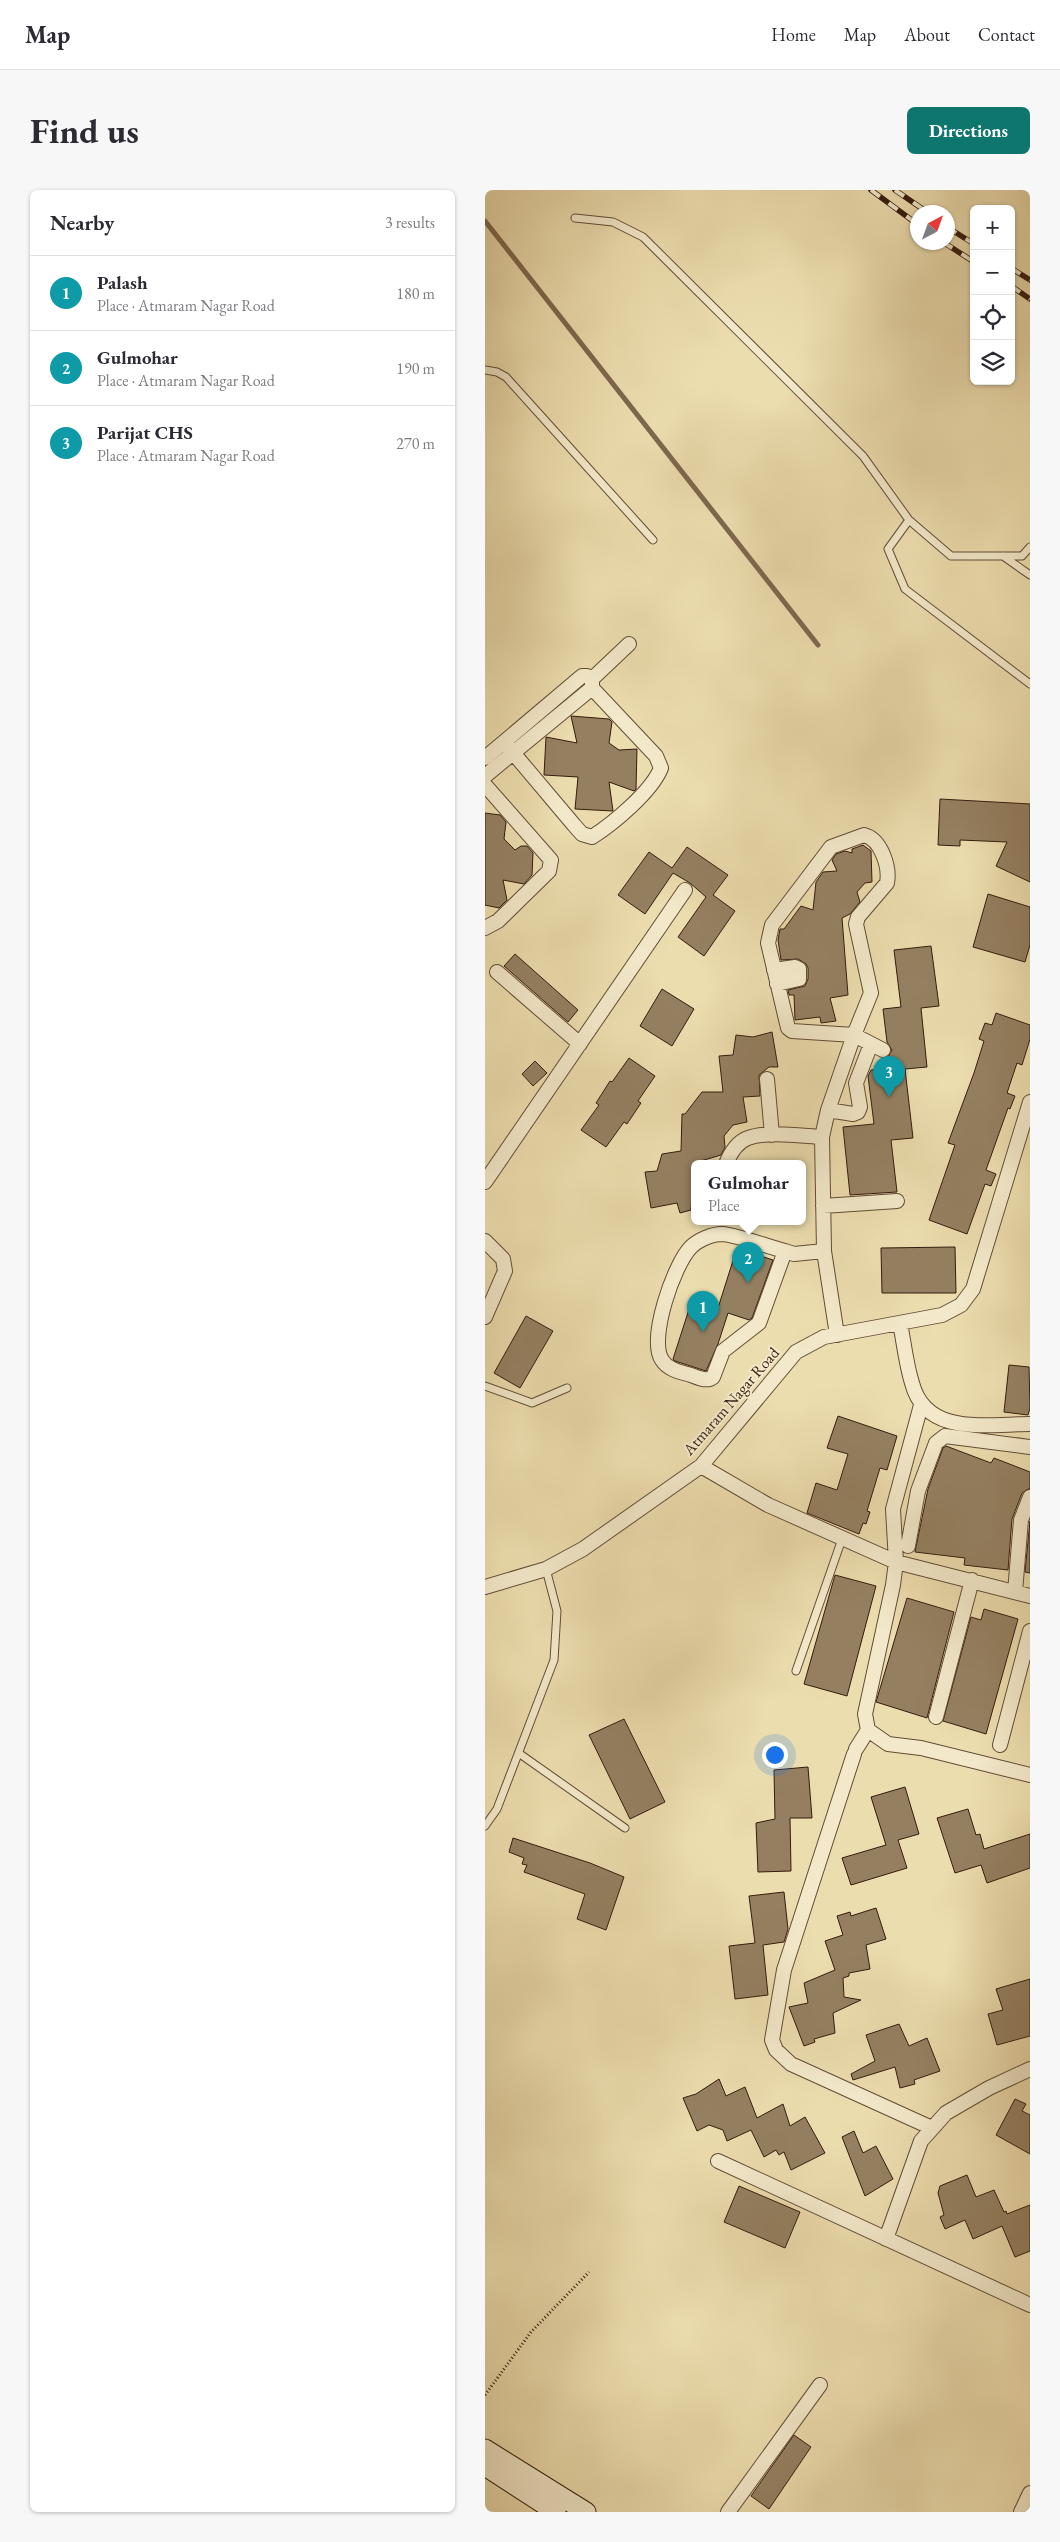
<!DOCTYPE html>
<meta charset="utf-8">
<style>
body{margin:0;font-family:"EB Garamond",serif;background:#f7f7f7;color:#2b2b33}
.controls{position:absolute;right:15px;top:15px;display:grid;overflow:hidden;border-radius:8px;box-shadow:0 1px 4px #0004}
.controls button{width:45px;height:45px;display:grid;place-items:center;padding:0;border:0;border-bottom:1px solid #e1e1e2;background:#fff;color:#2b2b33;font:25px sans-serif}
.compass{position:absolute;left:425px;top:15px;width:45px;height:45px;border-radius:50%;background:#fff;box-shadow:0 1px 4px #0004;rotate:41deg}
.you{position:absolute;left:289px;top:1564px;width:18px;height:18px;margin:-12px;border:4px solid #fff;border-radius:50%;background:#1a73e8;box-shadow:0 0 0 8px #1a73e833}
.badge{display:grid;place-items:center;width:32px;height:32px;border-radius:50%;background:#0f766e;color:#fff;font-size:16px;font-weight:700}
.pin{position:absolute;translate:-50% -41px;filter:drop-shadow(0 1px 2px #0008)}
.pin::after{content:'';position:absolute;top:26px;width:18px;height:15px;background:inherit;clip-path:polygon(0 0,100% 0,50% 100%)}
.popup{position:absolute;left:206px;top:970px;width:115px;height:65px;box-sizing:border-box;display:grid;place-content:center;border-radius:8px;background:#fff;filter:drop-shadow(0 1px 4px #0005);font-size:16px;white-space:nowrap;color:#7c7c81}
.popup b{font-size:19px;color:#2b2b33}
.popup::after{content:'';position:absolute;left:50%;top:100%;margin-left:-10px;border:10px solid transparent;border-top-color:#fff}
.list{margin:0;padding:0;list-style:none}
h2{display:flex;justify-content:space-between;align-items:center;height:65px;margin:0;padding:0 20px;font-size:21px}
h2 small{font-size:16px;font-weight:400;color:#7c7c81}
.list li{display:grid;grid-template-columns:32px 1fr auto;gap:15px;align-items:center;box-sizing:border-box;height:75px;padding:0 20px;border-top:1px solid #e1e1e2}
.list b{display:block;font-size:19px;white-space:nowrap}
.list p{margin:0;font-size:16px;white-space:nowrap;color:#7c7c81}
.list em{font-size:16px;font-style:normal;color:#7c7c81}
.icon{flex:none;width:28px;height:28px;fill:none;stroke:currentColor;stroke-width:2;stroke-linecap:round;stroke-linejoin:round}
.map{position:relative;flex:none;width:545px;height:2322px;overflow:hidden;border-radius:8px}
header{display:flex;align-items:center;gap:30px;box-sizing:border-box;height:70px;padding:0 25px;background:#fff;border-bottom:1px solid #e1e1e2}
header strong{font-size:24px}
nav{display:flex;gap:28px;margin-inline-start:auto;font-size:18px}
.intro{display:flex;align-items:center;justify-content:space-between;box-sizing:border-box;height:120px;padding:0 30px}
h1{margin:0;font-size:35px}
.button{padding:12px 22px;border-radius:8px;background:#0f766e;color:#fff;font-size:18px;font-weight:700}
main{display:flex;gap:30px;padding:0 30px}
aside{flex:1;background:#fff;border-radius:8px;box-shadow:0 1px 4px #0004}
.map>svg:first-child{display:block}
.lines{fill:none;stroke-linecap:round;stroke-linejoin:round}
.stream{stroke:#7d684e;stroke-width:5}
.building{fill:#948061;stroke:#341b0e}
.service-casing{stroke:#624c36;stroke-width:9}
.minor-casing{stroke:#624c36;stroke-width:16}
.secondary-casing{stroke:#341b0e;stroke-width:21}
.path{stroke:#341b0e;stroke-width:3;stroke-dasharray:1 2.5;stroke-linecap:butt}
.service{stroke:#f3e9ca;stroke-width:7}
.minor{stroke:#f3e9ca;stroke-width:14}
.secondary{stroke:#f3e9ca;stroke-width:19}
.rail-casing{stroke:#341b0e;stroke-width:5.5}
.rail{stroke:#f3e9ca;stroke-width:4;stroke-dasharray:11;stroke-linecap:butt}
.labels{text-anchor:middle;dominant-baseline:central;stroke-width:4;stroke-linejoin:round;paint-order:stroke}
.street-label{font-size:16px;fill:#341b0e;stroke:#f3e9ca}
</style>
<header>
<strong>Map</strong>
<nav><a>Home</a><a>Map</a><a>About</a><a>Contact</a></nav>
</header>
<div class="intro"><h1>Find us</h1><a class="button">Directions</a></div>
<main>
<aside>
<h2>Nearby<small>3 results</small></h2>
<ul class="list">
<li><span class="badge" style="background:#0f9aa8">1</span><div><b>Palash</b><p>Place · Atmaram Nagar Road</p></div><em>180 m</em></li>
<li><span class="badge" style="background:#0f9aa8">2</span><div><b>Gulmohar</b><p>Place · Atmaram Nagar Road</p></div><em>190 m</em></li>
<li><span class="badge" style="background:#0f9aa8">3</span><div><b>Parijat CHS</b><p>Place · Atmaram Nagar Road</p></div><em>270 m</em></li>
</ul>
</aside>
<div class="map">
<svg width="545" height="2322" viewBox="0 0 545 2322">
<rect width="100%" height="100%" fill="#ecddae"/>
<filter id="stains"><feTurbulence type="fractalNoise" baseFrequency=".004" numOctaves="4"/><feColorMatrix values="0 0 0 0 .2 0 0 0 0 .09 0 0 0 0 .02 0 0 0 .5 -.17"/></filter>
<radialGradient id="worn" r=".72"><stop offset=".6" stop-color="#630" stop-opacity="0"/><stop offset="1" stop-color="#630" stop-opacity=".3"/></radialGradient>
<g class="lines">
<path class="stream" d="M 0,31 L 333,455"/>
</g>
<path class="building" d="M 86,526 L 124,529 L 127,532 L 124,553 L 134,560 L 152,559 L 151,599 L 149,601 L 124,592 L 128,621 L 90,619 L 93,587 L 59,585 L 61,547 L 92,553 Z
M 455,609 L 545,614 L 545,692 L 511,676 L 522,652 L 475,650 L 475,656 L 453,655 Z
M 0,623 L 15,625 L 21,632 L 19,649 L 30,660 L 36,656 L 42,656 L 48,663 L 47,685 L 39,694 L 18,690 L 22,710 L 14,718 L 0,715 Z
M 378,655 L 386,661 L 387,692 L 380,693 L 372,702 L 375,712 L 365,724 L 357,728 L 363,805 L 345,808 L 351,831 L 336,833 L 335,827 L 310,830 L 309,805 L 304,805 L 303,800 L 320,796 L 323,789 L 323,778 L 321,774 L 313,769 L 296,770 L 293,750 L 295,739 L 299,739 L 316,716 L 328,720 L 331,692 L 338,682 L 352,681 L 347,670 L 351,664 L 360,661 L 367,663 L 367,659 Z
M 202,657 L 243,685 L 228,705 L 250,721 L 219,766 L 193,747 L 221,707 L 205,693 L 188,683 L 160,724 L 133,705 L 164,662 L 187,678 Z
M 503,704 L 545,717 L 545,755 L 540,772 L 488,757 Z
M 446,756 L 454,816 L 436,818 L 442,877 L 420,879 L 428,948 L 406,950 L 412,1002 L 365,1005 L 358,937 L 389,934 L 383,886 L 386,880 L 405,878 L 403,867 L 407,860 L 402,852 L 398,819 L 416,817 L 409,760 Z
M 30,764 L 93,820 L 83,832 L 19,776 Z
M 177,799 L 209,819 L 187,856 L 155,836 Z
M 511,823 L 545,835 L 545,849 L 537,875 L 532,873 L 522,903 L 530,906 L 525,919 L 523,918 L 501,980 L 511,984 L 506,996 L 500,994 L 482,1044 L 444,1030 L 470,955 L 463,953 L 489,883 L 499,851 L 494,849 L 500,833 L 507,835 Z
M 287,842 L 293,877 L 284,877 L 274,885 L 275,906 L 258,907 L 262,932 L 248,935 L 239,946 L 240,957 L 236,965 L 209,973 L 206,1020 L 195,1023 L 192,1013 L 166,1018 L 160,982 L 172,981 L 177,964 L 196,961 L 197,924 L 200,924 L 217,902 L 238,902 L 234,866 L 248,865 L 251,845 L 268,847 Z
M 144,868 L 170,886 L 153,911 L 156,913 L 142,934 L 139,932 L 121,957 L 96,940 L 114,915 L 111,913 L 125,891 L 127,892 Z
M 50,871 L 62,883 L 48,896 L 37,884 Z
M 470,1057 L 471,1103 L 397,1103 L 396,1058 Z
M 252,1058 L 288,1070 L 267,1128 L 264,1130 L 243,1123 L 233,1154 L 221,1181 L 190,1171 L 188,1169 L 207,1110 L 233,1118 Z
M 41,1126 L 68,1141 L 35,1198 L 9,1183 Z
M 524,1175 L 544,1177 L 545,1218 L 543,1225 L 519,1222 Z
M 353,1226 L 412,1246 L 402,1280 L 395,1278 L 382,1321 L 385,1322 L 381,1334 L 378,1333 L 374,1344 L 322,1323 L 331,1293 L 352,1300 L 363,1264 L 342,1258 Z
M 461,1256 L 506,1273 L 509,1268 L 545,1282 L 545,1298 L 537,1303 L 527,1329 L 523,1380 L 479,1375 L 480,1368 L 430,1362 L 443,1299 L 458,1258 Z
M 545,1331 L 545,1383 L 540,1382 Z
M 350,1385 L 391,1396 L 362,1506 L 319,1494 Z
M 422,1408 L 469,1422 L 442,1528 L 391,1512 Z
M 499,1419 L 533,1429 L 501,1544 L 458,1531 L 486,1427 L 496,1430 Z
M 139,1529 L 180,1612 L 145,1629 L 104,1545 Z
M 323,1577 L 327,1628 L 305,1628 L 306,1681 L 273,1682 L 271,1633 L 290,1629 L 289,1580 Z
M 420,1597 L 434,1644 L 413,1650 L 422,1678 L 366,1695 L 357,1668 L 401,1655 L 386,1607 Z
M 483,1619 L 491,1645 L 495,1644 L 499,1659 L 545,1644 L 545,1678 L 502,1693 L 496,1675 L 470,1683 L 452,1628 Z
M 28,1648 L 105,1673 L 139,1687 L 121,1740 L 92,1729 L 100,1704 L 39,1682 L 42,1675 L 37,1674 L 39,1668 L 24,1662 Z
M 299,1702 L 303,1739 L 299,1752 L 278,1755 L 283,1805 L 250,1809 L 244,1756 L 270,1753 L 264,1706 Z
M 391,1718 L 401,1749 L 381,1755 L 385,1779 L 364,1783 L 364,1786 L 358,1788 L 359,1807 L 376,1810 L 348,1823 L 350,1843 L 329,1849 L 330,1852 L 319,1856 L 304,1817 L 323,1813 L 319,1793 L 350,1780 L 340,1751 L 358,1745 L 352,1726 L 365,1722 L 366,1726 Z
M 545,1789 L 545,1846 L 512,1855 L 503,1824 L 518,1820 L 511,1799 Z
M 414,1834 L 424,1856 L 442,1848 L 455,1881 L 429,1890 L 430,1894 L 415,1898 L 410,1877 L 368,1890 L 366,1884 L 390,1871 L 381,1845 Z
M 234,1889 L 241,1906 L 260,1897 L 272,1928 L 298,1914 L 305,1936 L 320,1927 L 340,1963 L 306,1980 L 299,1962 L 294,1965 L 291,1960 L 279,1967 L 266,1940 L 242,1951 L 238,1940 L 224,1935 L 212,1941 L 198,1908 L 211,1904 Z
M 530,1909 L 541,1914 L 537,1921 L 545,1925 L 545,1964 L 511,1945 Z
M 369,1941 L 378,1963 L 391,1956 L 408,1989 L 380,2006 L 357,1947 Z
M 482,1985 L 491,2007 L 509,2000 L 519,2022 L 521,2021 L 522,2024 L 545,2015 L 545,2061 L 530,2067 L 517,2036 L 488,2049 L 480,2030 L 460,2039 L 455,2027 L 459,2025 L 453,2003 L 455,1996 Z
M 254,1996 L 315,2022 L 300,2058 L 239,2032 Z
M 309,2245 L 326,2257 L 284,2319 L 266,2306 Z"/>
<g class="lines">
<g class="service-casing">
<path id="service" d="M 90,28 L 128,32 L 158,47 L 378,266 L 424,330
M 0,180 L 12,182 L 21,187 L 168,350
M 545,357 L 537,366 L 466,366 L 424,330 L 403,359 L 420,399 L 545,494
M 518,366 L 545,385
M 0,1196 L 47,1213 L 82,1198
M 311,1481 L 357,1349
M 35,1564 L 140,1638
M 0,1636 L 12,1619 L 69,1470 L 72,1421 L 61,1379"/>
</g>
<g class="minor-casing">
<path id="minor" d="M 107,489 L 144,454
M 19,552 L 89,635 L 97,644 L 107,647 C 129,633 167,601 176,578 L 171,566 L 107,498
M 0,568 L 97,486 L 102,486 L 107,489 L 107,498 L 0,586
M 0,595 L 66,670 L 64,681 L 13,731 L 0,738
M 289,780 L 310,777 L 314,779 L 314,789 L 292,794
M 12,782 L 95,854
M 282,889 L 287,945
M 343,920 L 368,924 L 373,922 L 375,917 L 371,893 L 386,854
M 241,974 C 245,964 252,952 263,948 C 282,941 317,946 337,947
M 0,992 L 200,700
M 338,1016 L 412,1011
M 0,1051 L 18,1069 L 20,1081 L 0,1127
M 300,1061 L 274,1133 L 238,1161 L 228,1187 C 222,1192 214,1188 206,1185 C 196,1182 183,1180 177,1170 C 163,1149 189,1074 206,1057 C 213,1050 227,1044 237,1044 C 253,1045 283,1057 300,1061 L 309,1064 L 339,1061
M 415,1133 C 419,1153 421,1174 427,1193 C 441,1247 502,1234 545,1234
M 352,1145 L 339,1061 L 337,947 L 343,920 L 369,845 L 386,803 L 371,734 L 373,727 L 402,693 C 405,677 396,649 379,645 L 346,657 L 287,735 L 283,753 L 303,838 L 307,841 L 369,845 L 398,860
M 436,1215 L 408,1319 L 411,1372 L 408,1395 L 380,1524 L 383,1540 L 403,1554 L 436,1558 L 545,1585
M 216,1276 L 283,1315 L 411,1372 L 545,1406
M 423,1356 L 433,1301 L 451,1253 L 460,1246 L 545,1257
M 0,1397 L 61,1379 L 98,1359 L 216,1276 L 311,1162 L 339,1147 L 457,1125 L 476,1115 L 488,1099 L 545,912
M 530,1402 L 536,1330 L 545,1307
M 451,1527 L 487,1390
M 515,1555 L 545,1441
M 371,1559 L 383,1540
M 369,1564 L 299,1780 L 287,1850 L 291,1860 L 306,1874 L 447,1938
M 233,1971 L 545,2115
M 401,2049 L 436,1951 L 461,1923 L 504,1898 L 545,1879
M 243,2322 L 335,2195
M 536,2322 L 545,2303"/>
</g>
<g class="secondary-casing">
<path id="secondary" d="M 0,2259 L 101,2322
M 0,2276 L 71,2322"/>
</g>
<path class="path" d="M 0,2205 L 46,2142 L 104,2082"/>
<use href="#service" class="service"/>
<use href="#minor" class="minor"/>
<use href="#secondary" class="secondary"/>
<g class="rail-casing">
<path id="rail" d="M 386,0 L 432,34
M 410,0 L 442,22
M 462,37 L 489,54
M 458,52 L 489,72
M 526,78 L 545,90
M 526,96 L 545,109"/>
</g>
<use href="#rail" class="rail"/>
</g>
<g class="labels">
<g class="street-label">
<text transform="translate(246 1211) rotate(-49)">Atmaram Nagar Road</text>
</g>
</g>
<rect width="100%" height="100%" filter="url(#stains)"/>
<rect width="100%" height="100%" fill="url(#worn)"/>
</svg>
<div class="controls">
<button>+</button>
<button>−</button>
<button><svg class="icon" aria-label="locate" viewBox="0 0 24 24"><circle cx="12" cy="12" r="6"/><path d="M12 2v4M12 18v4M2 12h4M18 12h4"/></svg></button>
<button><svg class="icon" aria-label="layers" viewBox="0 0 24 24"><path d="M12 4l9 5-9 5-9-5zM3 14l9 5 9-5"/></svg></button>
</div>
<svg class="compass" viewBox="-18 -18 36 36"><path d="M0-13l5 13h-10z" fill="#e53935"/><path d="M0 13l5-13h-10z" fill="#7c7c81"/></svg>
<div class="you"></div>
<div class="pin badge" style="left:218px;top:1142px;background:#0f9aa8">1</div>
<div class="pin badge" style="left:263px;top:1093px;background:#0f9aa8">2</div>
<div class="popup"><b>Gulmohar</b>Place</div>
<div class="pin badge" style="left:404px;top:907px;background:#0f9aa8">3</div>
</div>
</main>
